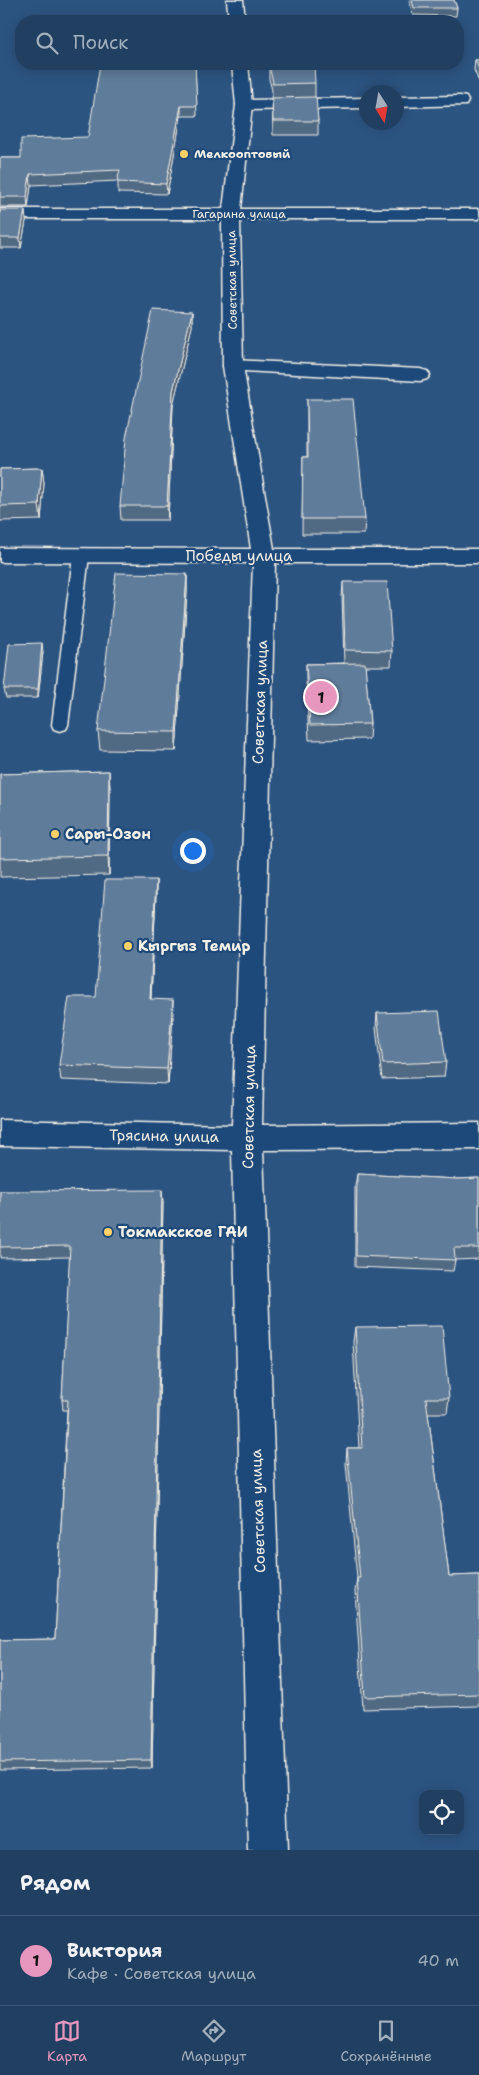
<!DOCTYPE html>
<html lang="ru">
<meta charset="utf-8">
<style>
body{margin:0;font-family:"Shantell Sans",sans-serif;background:#294667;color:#f1f3f6}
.controls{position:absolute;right:15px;bottom:15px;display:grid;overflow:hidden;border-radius:10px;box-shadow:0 2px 12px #0003}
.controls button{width:45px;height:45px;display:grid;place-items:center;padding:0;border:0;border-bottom:1px solid #3e5876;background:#213f61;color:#f1f3f6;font:25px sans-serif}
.compass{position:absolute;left:359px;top:85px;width:45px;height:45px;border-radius:50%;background:#213f61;box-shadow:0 2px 12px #0003;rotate:169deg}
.you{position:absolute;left:192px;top:850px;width:18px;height:18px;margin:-12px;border:4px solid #fff;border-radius:50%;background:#1a73e8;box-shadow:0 0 0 8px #1a73e833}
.badge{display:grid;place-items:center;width:32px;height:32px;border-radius:50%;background:#e797bd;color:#111;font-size:16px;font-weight:700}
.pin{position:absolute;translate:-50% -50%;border:2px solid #fff;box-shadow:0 1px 5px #0006}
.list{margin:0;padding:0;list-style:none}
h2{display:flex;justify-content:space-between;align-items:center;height:65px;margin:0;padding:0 20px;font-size:21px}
h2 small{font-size:16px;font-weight:400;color:#a2afbd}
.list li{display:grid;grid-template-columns:32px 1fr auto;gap:15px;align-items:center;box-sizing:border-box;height:90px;padding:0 20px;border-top:1px solid #3e5876}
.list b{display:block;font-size:19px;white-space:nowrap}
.list p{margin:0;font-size:16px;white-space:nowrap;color:#a2afbd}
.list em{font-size:16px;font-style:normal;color:#a2afbd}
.icon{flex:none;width:28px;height:28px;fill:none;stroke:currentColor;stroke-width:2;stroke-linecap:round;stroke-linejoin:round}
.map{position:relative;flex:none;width:479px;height:1850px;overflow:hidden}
.search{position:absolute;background:#213f61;box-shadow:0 2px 12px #0003;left:15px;right:15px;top:15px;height:55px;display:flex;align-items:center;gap:12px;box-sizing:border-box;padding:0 18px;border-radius:20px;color:#a2afbd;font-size:19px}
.sheet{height:155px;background:#213f61}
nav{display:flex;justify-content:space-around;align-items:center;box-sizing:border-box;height:70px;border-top:1px solid #3e5876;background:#213f61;font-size:14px;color:#a2afbd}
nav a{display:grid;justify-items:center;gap:2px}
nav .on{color:#e797bd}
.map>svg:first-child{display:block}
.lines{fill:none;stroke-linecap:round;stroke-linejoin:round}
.lane-casing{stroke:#f4f1e8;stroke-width:3}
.street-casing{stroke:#f4f1e8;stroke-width:3}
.secondary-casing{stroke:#f4f1e8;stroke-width:3}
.lane{fill:#1f4a7a;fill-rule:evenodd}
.street{fill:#1f4a7a;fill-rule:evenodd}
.secondary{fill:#1f4a7a;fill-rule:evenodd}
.wall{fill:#516a84;stroke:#f4f1e8}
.shaded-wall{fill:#42566c;stroke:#f4f1e8}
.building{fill:#5e7b9a;stroke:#f4f1e8}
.poi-dot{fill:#ffd166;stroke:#1f4a7a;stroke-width:2}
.labels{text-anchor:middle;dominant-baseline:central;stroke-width:4.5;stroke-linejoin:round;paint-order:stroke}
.far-poi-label{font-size:12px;font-weight:bold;fill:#f4f1e8;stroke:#1f4a7a;text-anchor:start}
.far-street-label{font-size:12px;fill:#f4f1e8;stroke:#1f4a7a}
.street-label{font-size:15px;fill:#f4f1e8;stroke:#1f4a7a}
.poi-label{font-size:15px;font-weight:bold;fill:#f4f1e8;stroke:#1f4a7a;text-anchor:start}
</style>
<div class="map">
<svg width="479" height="1850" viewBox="0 0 479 1850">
<rect width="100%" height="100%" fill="#2c5481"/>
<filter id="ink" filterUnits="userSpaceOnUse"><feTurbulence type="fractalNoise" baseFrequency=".02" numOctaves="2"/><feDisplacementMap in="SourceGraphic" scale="10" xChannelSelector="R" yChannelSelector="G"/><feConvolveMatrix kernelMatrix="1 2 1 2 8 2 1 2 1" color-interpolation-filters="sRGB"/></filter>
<g filter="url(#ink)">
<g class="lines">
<g class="lane-casing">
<path id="lane" d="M 81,551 L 86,553 L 89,556 L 68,725 L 66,729 L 60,731 L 54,729 L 52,725 L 73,556 L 76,553 Z"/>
</g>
<g class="street-casing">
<path id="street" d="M 460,96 L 466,97 L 468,101 L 466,105 L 396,107 L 396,97 Z
M 366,98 L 366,108 L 244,110 L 238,109 L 236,105 L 238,101 L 244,100 Z
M 233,360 L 420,369 L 427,371 L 430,375 L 427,379 L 420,381 L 226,370 L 223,366 L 226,362 Z"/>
</g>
<g class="secondary-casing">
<path id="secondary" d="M 227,0 L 243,0 L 245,21 L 229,21 Z
M 232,64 L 248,64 L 252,105 L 241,209 L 479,209 L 479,219 L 240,219 L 243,366 L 274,549 L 479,549 L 479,563 L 275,563 L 262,1125 L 479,1123 L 479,1149 L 263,1150 L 288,1850 L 248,1850 L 232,1150 L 0,1146 L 0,1120 L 232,1125 L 253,563 L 0,562 L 0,548 L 251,549 L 223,366 L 222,219 L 0,219 L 0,209 L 223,209 L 236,105 Z"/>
</g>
<use href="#lane" class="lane"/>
<use href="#street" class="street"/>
<use href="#secondary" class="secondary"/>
</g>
<path class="wall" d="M 409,0 L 454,0 L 457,8 L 456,16 L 413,15 Z
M 475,60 L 479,60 L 479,82 L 474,70 Z
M 195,64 L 197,116 L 181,116 L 167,194 L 118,193 L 118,181 L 31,185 L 28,207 L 0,207 L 0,158 L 21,158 L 88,137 Z
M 269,66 L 315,83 L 315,97 L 318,121 L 318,135 L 273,135 L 272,98 L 271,98 L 272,90 L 269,79 Z
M 0,210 L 26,221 L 21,248 L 0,248 Z
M 192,312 L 192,326 L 173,405 L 168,520 L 121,520 L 120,506 Z
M 307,399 L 365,519 L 364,534 L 302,534 L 303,457 L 307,457 Z
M 42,468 L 44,483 L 41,520 L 0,521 L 0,469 Z
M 187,574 L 187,593 L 176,751 L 100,750 L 98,731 Z
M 343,582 L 392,651 L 391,666 L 365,666 L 370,724 L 369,739 L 309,740 L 306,679 L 306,664 L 344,663 L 342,597 Z
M 43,652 L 38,698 L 6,698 L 4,689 Z
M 109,771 L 110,790 L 109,875 L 0,877 L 0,774 Z
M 156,880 L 156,895 L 151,999 L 173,1015 L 168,1084 L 61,1080 L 59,1065 L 96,997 Z
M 377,1013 L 446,1062 L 444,1077 L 382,1079 L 376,1028 Z
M 357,1174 L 458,1179 L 479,1178 L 479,1259 L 455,1260 L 453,1271 L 355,1267 L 355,1186 Z
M 0,1191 L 163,1201 L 152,1768 L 0,1770 L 0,1640 L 55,1639 L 67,1410 L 63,1410 L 62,1400 L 70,1257 L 0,1258 Z
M 355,1327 L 449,1398 L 447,1413 L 428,1413 L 449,1576 L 479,1575 L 479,1706 L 363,1709 L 355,1591 L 357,1578 L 346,1463 L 347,1448 L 359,1448 L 353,1342 Z"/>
<path class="shaded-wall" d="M 181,106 L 181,116 L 167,194 L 166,184 Z
M 30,174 L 31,185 L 28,207 L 27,197 Z
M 25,210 L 26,221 L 21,248 L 20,238 Z
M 192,312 L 192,326 L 173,405 L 168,520 L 167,506 L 173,391 Z
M 42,468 L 44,483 L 41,520 L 39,505 Z
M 187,574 L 187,593 L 176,751 L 176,732 Z
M 42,643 L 43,652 L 38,698 L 38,689 Z
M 109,771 L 110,790 L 109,875 L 108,856 Z
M 156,880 L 156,895 L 150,1014 L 150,999 Z
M 173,1000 L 173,1015 L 168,1084 L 167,1069 Z
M 162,1190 L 163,1201 L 152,1768 L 151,1760 Z"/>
<path class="building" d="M 412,0 L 454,0 L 457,8 L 414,8 Z
M 475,60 L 479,60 L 479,69 Z
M 100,64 L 195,64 L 197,106 L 181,106 L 166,184 L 117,182 L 120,170 L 30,174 L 27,197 L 0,197 L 0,158 L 21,158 L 21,139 L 88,137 Z
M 314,64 L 315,83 L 272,84 L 273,82 L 269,66 Z
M 316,97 L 318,121 L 273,121 L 272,98 Z
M 0,210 L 25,210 L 20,238 L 0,238 Z
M 153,310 L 192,312 L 173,391 L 167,506 L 120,506 L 126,438 Z
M 307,399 L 353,399 L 365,519 L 302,519 L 303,457 L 308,457 Z
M 42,468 L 39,505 L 0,506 L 0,469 Z
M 116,573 L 187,574 L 176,732 L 98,731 Z
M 343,582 L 387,582 L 392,651 L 345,650 Z
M 42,643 L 38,689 L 4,689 L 9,644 Z
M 365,663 L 370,724 L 310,725 L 306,664 Z
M 109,771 L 108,856 L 0,858 L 0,774 Z
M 105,880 L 156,880 L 150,999 L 173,1000 L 167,1069 L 59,1065 L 69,997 L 96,997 Z
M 439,1011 L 446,1062 L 383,1064 L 377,1013 Z
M 357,1174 L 458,1179 L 479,1178 L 479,1248 L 454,1248 L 455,1260 L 356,1256 Z
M 162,1190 L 151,1760 L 0,1762 L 0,1640 L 55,1639 L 68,1400 L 62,1400 L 70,1246 L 0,1247 L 0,1191 Z
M 442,1326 L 449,1398 L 426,1398 L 449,1576 L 479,1575 L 479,1694 L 365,1697 L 357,1578 L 360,1578 L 347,1448 L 362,1448 L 355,1327 Z"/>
</g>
<g class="poi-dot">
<circle cx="184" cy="154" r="5"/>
<circle cx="55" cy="834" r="5"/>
<circle cx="128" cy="946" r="5"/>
<circle cx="108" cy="1232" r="5"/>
</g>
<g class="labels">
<g class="far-poi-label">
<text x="194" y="154">Мелкооптовый</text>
</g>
<g class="far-street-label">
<text x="239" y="214">Гагарина улица</text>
<text transform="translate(232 280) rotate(-91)">Советская улица</text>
</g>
<g class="street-label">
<text x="239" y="556">Победы улица</text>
<text transform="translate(260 702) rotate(-88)">Советская улица</text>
<text transform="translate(249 1107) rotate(-89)">Советская улица</text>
<text transform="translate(164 1136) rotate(1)">Трясина улица</text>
<text transform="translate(258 1511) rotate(-92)">Советская улица</text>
</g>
<g class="poi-label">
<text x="65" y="834">Сары-Озон</text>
<text x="138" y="946">Кыргыз Темир</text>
<text x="118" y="1232">Токмакское ГАИ</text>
</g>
</g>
</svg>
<div class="controls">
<button><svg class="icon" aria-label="locate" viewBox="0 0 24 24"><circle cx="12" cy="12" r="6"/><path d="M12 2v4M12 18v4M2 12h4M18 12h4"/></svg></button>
</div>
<svg class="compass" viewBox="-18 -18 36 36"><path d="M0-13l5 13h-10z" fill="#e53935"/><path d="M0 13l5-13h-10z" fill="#a2afbd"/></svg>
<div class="you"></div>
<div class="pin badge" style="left:321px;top:697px">1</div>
<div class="search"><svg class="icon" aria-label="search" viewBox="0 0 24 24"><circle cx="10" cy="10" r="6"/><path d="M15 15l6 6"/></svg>Поиск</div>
</div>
<section class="sheet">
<h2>Рядом<small></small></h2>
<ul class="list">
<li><span class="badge">1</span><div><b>Виктория</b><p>Кафе · Советская улица</p></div><em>40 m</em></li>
</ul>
</section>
<nav>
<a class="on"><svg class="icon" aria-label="map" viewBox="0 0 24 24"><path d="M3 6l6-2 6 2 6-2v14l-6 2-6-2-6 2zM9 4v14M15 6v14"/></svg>Карта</a>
<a><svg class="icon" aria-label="directions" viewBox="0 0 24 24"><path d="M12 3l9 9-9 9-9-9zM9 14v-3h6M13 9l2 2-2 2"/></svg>Маршрут</a>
<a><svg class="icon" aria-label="saved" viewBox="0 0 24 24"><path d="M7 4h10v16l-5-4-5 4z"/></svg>Сохранённые</a>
</nav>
